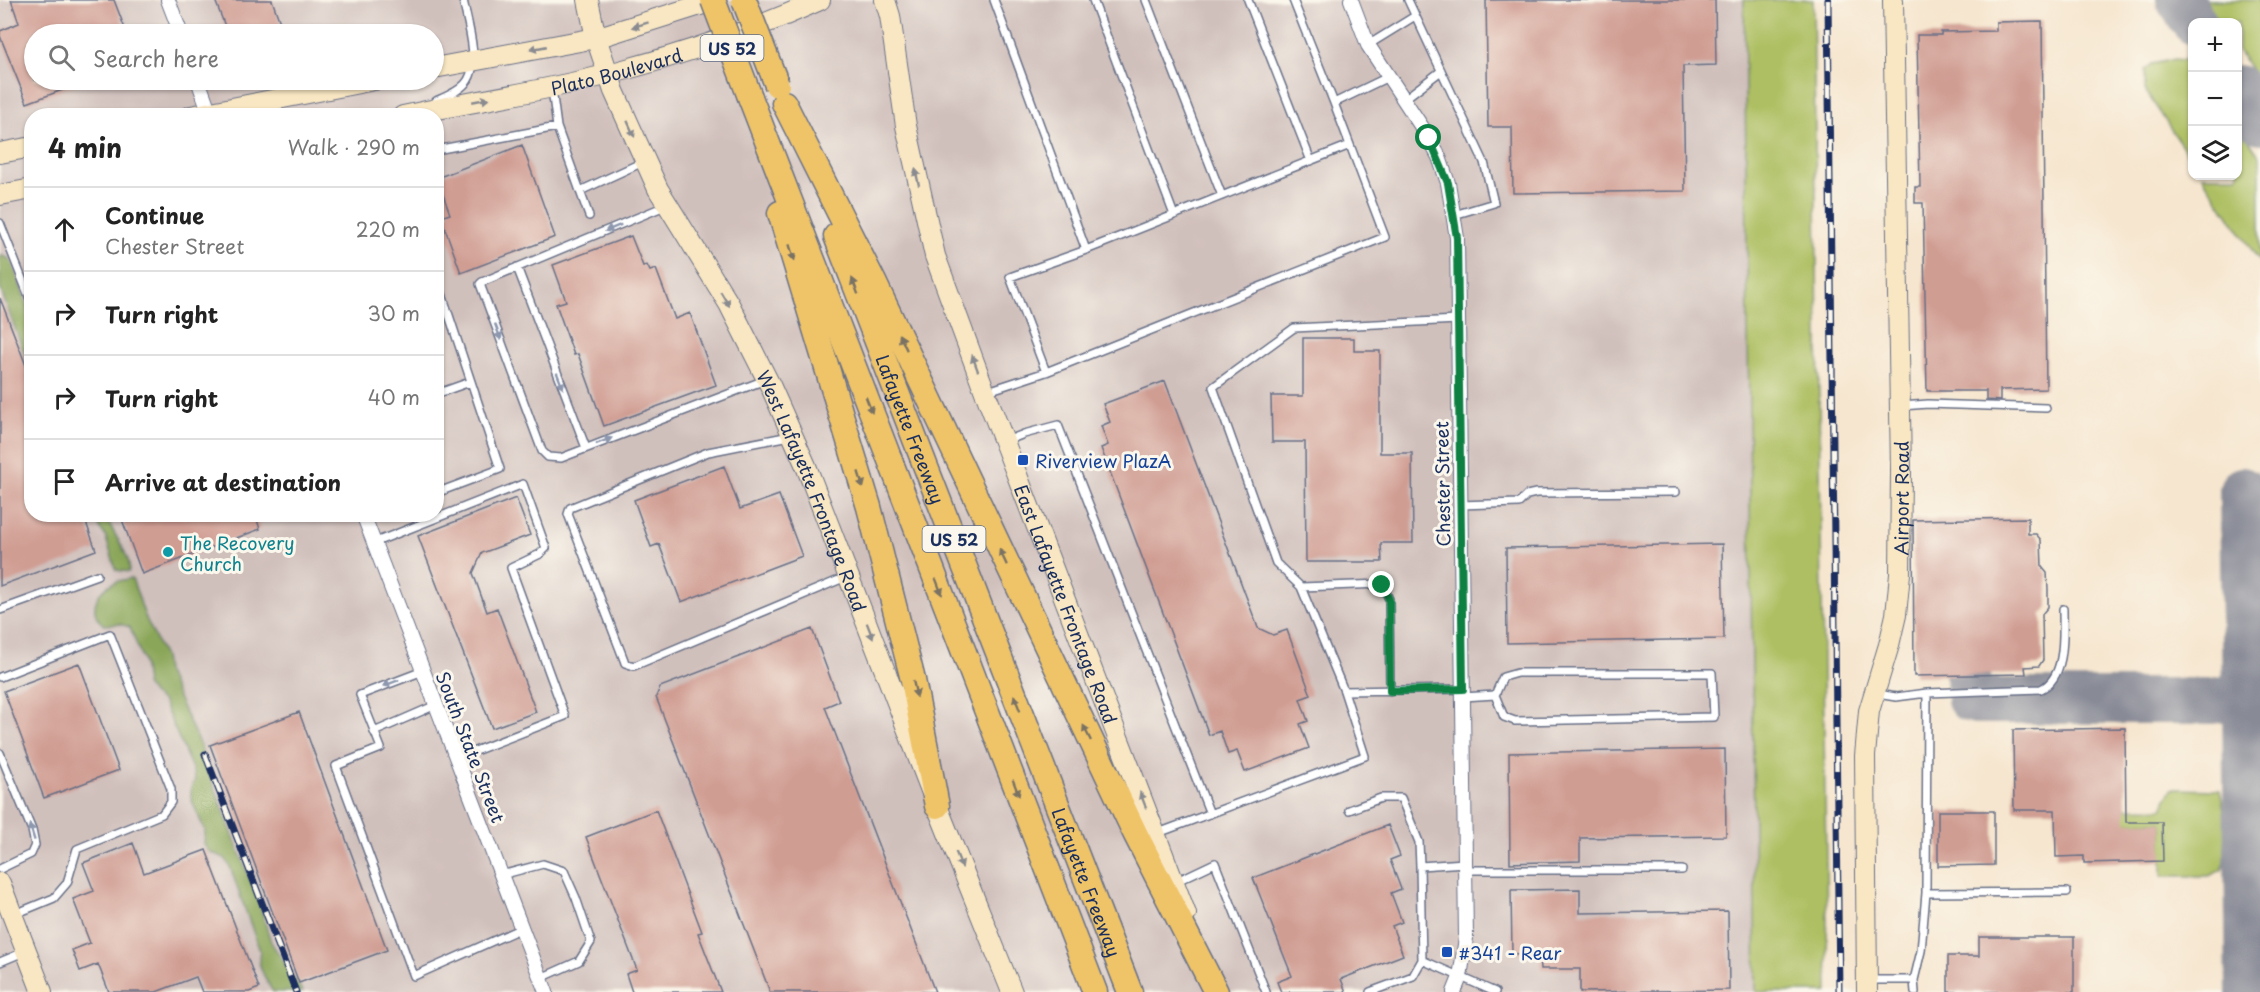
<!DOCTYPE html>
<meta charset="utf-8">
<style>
body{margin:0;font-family:"Playpen Sans",sans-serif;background:#f2f2f2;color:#222}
.controls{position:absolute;right:18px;top:18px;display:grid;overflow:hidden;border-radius:12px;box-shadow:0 2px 4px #0004}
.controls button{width:54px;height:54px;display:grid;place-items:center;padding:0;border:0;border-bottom:2px solid #e0e0e0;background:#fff;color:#222;font:30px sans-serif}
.stop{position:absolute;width:18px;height:18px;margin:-14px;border:4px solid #0b8043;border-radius:50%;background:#fff}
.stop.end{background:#0b8043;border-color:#fff;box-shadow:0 2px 6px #0008}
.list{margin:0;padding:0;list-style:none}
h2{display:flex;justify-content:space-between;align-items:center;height:78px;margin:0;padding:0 24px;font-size:26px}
h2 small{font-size:20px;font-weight:400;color:#767676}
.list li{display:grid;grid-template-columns:39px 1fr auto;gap:18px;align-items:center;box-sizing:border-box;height:84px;padding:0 24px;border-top:2px solid #e0e0e0}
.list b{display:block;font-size:22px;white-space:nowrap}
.list p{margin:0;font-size:20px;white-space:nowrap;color:#767676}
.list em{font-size:20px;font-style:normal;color:#767676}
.icon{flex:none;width:33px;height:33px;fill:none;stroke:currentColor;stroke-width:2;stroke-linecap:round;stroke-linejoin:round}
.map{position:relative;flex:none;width:2260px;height:992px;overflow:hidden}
.search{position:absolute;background:#fff;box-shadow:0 2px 4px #0004;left:24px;top:24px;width:420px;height:66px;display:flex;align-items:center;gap:15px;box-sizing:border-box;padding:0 21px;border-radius:33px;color:#767676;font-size:22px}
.panel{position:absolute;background:#fff;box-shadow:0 2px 4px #0004;left:24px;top:108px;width:420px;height:414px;border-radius:24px}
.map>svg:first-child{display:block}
.industrial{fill:#d0c0bc;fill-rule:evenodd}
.green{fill:#adbf62;stroke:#647760;stroke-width:1.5}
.forest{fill:#8aa658;stroke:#526a5b;stroke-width:1.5}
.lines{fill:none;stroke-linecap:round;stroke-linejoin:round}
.taxiway{stroke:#888a96;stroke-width:46}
.building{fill:#d09d93}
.lane-casing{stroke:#686f86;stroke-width:10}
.street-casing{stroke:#686f86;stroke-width:16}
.secondary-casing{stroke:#686f86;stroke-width:22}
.highway-casing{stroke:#686f86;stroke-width:27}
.lane{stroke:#fff;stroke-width:7}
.street{stroke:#fff;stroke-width:14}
.secondary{stroke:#f9e7c3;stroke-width:20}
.highway{stroke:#efc469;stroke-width:24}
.rail-casing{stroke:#1b2f5e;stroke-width:7}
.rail{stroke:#fbf7ec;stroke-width:4.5;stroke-dasharray:14;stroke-linecap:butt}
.highway-bridge-casing{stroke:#686f86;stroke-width:27;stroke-linecap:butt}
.highway-bridge{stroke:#efc469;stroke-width:24}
.oneway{fill:#8a8b90}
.oneway2{fill:#8d97ae}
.oneway3{fill:#7a7263}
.route{stroke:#0b8043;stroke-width:8}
.transit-dot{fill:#1a4fb4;stroke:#fbf7ec;stroke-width:2}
.culture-dot{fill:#0f9aa8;stroke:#fbf7ec;stroke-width:2}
.labels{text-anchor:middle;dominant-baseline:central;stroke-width:6;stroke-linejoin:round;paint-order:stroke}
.shield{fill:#fbf7ec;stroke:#5e6b89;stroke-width:1.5}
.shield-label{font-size:16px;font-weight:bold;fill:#1b2f5e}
.street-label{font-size:18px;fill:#1b2f5e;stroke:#fbf7ec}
.transit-label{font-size:18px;fill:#164399;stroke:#fbf7ec;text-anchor:start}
.culture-label{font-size:18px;fill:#0d838f;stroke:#fbf7ec;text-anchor:start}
</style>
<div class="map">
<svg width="2260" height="992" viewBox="0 0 2260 992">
<rect width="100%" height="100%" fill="#fbf7ec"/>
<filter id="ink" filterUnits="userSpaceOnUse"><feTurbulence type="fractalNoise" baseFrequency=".0167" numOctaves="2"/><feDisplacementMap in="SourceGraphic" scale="12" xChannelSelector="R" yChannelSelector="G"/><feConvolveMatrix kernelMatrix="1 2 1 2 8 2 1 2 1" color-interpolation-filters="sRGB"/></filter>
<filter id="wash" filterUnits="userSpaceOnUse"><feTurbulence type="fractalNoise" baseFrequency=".008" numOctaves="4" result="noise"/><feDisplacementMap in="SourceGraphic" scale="24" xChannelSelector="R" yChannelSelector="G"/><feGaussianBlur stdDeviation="1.35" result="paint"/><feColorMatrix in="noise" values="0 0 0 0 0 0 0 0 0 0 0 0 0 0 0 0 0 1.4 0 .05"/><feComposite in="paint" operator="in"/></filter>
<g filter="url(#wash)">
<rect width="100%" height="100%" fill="#f6e6cf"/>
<path class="industrial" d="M 0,0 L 1790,0 L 1816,992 L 0,992 ZM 34,34 L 434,34 L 434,80 L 34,80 ZM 32,116 L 436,116 L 436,514 L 32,514 Z"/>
<path class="green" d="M 1744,0 L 1813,0 L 1828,992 L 1756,992 Z
M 2204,0 L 2260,0 L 2260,84 L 2238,50 L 2238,22 L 2219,22 Z
M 2175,59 L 2192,61 L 2192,161 L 2145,90 L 2145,70 L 2152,64 Z
M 2238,124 L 2260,157 L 2260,262 L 2202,176 L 2238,176 Z
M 2172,789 L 2220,790 C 2225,816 2233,845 2222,870 L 2209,876 L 2162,876 L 2162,822 L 2084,823 L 2071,809 L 2164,808 L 2165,800 Z"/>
<path class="forest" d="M 0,255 L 10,259 L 13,265 L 31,316 L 31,366 L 28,363 L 0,288 Z
M 94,515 L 106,515 C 110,531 133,557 129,572 L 116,570 L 105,535 L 101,530 Z
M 132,578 L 145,616 L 164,657 L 166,671 L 201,748 L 204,760 L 259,903 L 271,942 L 303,992 L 273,992 C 266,979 256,966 260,951 L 230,867 L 225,858 L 210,852 L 204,845 L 205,831 L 191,799 L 191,788 L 195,780 L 193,771 L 163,702 L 152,694 L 146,685 L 143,661 L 130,627 L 120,624 L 104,625 C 87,612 96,591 113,583 C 119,580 126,580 132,578 Z"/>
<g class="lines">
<path class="taxiway" d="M 2179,0 L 2194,22
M 2238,88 L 2260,121
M 2242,490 L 2249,992
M 1968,675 L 1970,699 L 1976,701 L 2211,701 L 2245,696 L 2260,686"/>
</g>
<g id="blocks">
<path class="building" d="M 11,0 L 114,0 L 127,34 L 34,34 L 34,80 L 87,81 L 27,103 L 0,36 L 0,31 L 19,23 Z
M 215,0 L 272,0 L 283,31 L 273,34 L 228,34 Z
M 1486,0 L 1715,0 L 1716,65 L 1683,66 L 1685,191 L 1513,193 L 1512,127 L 1488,127 Z
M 2042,21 L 2046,389 L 2000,390 L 2000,401 L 1986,400 L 1986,391 L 1927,391 L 1923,203 L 1915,203 L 1915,187 L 1920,187 L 1917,35 L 1941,35 L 1941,32 L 1996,31 L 1996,22 Z
M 522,145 L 555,237 L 461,273 L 441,217 L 450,214 L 437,178 Z
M 631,236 L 643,266 L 647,265 L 650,271 L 656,269 L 675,319 L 690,313 L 716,385 L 604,426 L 578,354 L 574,355 L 556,304 L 566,301 L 553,265 Z
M 0,298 L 32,381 L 32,514 L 83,514 L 96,550 L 0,586 Z
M 1303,338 L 1354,338 L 1354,351 L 1380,351 L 1380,453 L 1412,453 L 1413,543 L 1381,543 L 1382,562 L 1306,562 L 1305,442 L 1272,442 L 1271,396 L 1303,396 Z
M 1165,381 L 1258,628 L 1273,635 L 1287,630 L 1311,695 L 1300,699 L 1308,721 L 1300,724 L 1309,748 L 1245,772 L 1237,751 L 1228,754 L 1220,731 L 1209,735 L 1101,448 L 1108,445 L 1101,426 L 1110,422 L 1103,404 Z
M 724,466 L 740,509 L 779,495 L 802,556 L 681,602 L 659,544 L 651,547 L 634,500 Z
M 516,498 L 530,535 L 482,553 L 473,573 L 487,612 L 497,608 L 536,712 L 492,728 L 418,536 Z
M 120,514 L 255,514 L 260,529 L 142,574 Z
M 2028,518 L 2028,534 L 2036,534 L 2041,540 L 2042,567 L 2047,573 L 2048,589 L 2048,607 L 2042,614 L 2043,660 L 2039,666 L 2025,667 L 2026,674 L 1914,676 L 1913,520 Z
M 1722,544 L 1724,639 L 1507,643 L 1506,548 Z
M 812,629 L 839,701 L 825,707 L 935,992 L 770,992 L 656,697 L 660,687 Z
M 79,663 L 119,770 L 44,798 L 4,691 Z
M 299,712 L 387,950 L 299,983 L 210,745 Z
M 2125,728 L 2126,822 L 2162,822 L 2163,861 L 2084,863 L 2084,856 L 2056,857 L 2055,810 L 2014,810 L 2013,730 Z
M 1725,749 L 1726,836 L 1580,838 L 1580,861 L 1510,863 L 1509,753 Z
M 656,810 L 702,932 L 698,933 L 721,992 L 632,992 L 626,974 L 637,970 L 586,837 Z
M 1938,811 L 1994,811 L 1994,865 L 1938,866 Z
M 1388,825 L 1400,856 L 1390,860 L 1401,889 L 1391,893 L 1402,922 L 1392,926 L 1403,955 L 1341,979 L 1346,992 L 1281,992 L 1277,982 L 1292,976 L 1253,878 Z
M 133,843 L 144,873 L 206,850 L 259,988 L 249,992 L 202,992 L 196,977 L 156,992 L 109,992 L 98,964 L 80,971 L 72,950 L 90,943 L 73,899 L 94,891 L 83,863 Z
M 1580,889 L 1580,913 L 1728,911 L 1729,990 L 1580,992 L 1580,969 L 1541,969 L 1540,953 L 1512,954 L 1511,890 Z
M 1979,937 L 2074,937 L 2074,992 L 1948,992 L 1948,956 L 1979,956 Z"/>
</g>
</g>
<g filter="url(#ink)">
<use href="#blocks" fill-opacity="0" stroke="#686f86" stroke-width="1.5"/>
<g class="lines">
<g class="lane-casing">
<path id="lane" d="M 994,0 L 1086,250 L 1010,277 L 1046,372 L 1385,237 L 1334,103
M 1093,0 L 1174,215
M 1146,0 L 1222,196
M 1248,0 L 1311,161
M 1293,0 L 1334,103 L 1388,77
M 1408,0 L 1484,162 L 1494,203 L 1454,215
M 1368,45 L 1415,16
M 552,89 L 557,127
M 1403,100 L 1441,71
M 436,101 C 447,96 462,90 468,80 C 480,61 467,21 463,0
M 436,150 L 557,127 L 589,216
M 580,191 L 643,162
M 665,206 L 482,282 L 480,284 L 542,451 L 548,457 L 561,458 L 765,380
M 0,223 L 32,304
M 1086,250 L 1350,145
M 517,267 L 586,448
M 436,276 L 500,469 L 436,493
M 988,391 L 1046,372
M 436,394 L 470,382
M 1902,406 L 1928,404 L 2046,408
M 790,436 L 708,452 L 570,508 L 568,514 L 624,660 L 625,663 L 634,666 L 846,577
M 1006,441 L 1024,434 L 1058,425 L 1210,814
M 1460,505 L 1519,503 L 1527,495 L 1536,493 L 1676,492
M 365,520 L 379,514
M 373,543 L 523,484 L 546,548 L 540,554 L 511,568 L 565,716 L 457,758
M 1301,587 L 1382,584 L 1389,599 L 1390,691
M 0,610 L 97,575
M 423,671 L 360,695 L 381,748 L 336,766 L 414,976 L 522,928
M 0,677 L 110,634 L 171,789 L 171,802 L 162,814 L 77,849 L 67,883 L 54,898 L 15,914
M 1344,691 L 1301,587 L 1276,563 L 1213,387 L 1294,328 L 1458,320
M 1877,694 L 1896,697 L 1927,693 L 2041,689 C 2067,677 2063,633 2063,609
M 1463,697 L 1495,695 L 1504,717 L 1515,721 L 1714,717 L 1712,673 L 1517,673 L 1503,677 L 1495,695
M 374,732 L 436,705
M 0,753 L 32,830 L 35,845 L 31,854 L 0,869
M 1349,810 L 1381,798 L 1401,798 L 1419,842 L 1420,866 L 1465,863
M 1158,833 L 1365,756 L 1344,691 L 1463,689
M 1465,870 L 1682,870
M 501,875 L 543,864 L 564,871 L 576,898 L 591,942 L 579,961 L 541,978
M 1177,881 L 1215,863 L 1266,992
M 1926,893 L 1927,693
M 1422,960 L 1495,992
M 0,962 L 24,952
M 1869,980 L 1914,980
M 1370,992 L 1413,976 L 1422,960 L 1420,866
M 1915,992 L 1914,980 L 1921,951 L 1926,893 L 2067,892"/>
</g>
<g class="street-casing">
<path id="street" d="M 168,0 L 181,34
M 1351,0 L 1368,45 L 1429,138 L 1439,157 L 1448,183 L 1457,238 L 1466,938 L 1460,977 L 1454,992
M 198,80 L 211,116
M 363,514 L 546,992"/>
</g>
<g class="secondary-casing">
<g id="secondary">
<path id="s1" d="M 588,0 L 596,38 L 614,91 L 658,189 L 729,304 L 770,385 L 806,466 L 937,806 L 1012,992"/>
<path id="s2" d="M 885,0 L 890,16 L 906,126 L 935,256 L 985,392 L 1186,914"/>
<path d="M 434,68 L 596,38 L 716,0"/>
<path d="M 191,116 L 374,80"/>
<path id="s3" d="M 403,116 C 471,101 542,92 609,74 C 681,55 752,31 820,0"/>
<path d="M 0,153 L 32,147"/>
<path d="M 0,195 L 32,189"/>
<path d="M 0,883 L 42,992"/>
<path id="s4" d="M 1867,992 L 1865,756 L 1869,711 L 1889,645 L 1896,615 L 1900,574 L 1901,470 L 1893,0"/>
</g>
</g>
<g class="highway-casing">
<g id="highway">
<path d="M 750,97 L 1095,992"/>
<path d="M 784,103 L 874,282 L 1135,833 L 1216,992"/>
<path d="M 780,213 L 869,507 L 913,680 L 937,806"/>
<path id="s5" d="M 836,236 L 1130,992"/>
</g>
</g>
<use href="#lane" class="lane"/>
<use href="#street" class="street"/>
<use href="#secondary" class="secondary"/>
<use href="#highway" class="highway"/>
<g class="rail-casing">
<path id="rail" d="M 1828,0 L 1839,992
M 205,754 L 296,992"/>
</g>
<use href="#rail" class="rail"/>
<g class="highway-bridge-casing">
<path id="highway-bridge" d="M 713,0 L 750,97
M 744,0 L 777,85"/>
</g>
<use href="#highway-bridge" class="highway-bridge"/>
</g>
<defs><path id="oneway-solid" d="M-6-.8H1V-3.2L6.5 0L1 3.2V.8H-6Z" transform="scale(1.5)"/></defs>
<g class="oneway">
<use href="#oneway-solid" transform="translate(640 25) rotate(163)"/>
<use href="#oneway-solid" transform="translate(538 48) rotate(169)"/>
<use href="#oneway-solid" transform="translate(481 100) rotate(-11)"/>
<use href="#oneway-solid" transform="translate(631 129) rotate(66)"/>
<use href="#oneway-solid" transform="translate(917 177) rotate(-103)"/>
<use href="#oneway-solid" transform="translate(725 299) rotate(59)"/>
<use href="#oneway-solid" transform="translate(975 363) rotate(-110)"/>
<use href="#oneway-solid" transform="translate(870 631) rotate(69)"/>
<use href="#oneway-solid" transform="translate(1143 800) rotate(-111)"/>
<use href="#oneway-solid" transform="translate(959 860) rotate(68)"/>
</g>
<g class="oneway2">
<use href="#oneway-solid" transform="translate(613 228) rotate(158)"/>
<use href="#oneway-solid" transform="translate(498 332) rotate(70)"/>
<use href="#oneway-solid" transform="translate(560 381) rotate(69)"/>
<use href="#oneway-solid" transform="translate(604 441) rotate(-21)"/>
<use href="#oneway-solid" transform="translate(391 683) rotate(160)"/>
<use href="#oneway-solid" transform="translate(32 832) rotate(-107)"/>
</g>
<g class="oneway3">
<use href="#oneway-solid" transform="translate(792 253) rotate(73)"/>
<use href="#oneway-solid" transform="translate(855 286) rotate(-111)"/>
<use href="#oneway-solid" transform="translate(903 342) rotate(-115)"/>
<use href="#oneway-solid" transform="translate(869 405) rotate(69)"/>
<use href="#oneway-solid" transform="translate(861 480) rotate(73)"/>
<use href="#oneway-solid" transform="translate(1003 557) rotate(-115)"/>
<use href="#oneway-solid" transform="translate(939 587) rotate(69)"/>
<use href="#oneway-solid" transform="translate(915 689) rotate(77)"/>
<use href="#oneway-solid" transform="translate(1017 703) rotate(-111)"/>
<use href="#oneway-solid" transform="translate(1087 733) rotate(-116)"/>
<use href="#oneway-solid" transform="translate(1016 788) rotate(69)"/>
</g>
</g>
<g class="lines" filter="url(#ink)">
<path class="route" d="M 1382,585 L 1389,599 L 1390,691 L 1463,689 L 1457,238 L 1448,183 L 1429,138"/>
</g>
<g class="transit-dot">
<rect x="1017" y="454" width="12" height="12" rx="3"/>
<rect x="1441" y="946" width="12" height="12" rx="3"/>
</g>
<circle class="culture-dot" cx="168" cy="552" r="6"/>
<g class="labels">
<g class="shield">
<rect x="700.5" y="35" width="63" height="26" rx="4.5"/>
<rect x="922.5" y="526" width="63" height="26" rx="4.5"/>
</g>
<g class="shield-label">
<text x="732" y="48">US 52</text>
<text x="954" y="539">US 52</text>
</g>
<g class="street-label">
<text stroke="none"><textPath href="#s3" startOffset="218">Plato Boulevard</textPath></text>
<text stroke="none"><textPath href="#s5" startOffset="207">Lafayette Freeway</textPath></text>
<text transform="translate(1442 484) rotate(-91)">Chester Street</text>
<text stroke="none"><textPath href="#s1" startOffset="542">West Lafayette Frontage Road</textPath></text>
<text stroke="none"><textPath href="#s4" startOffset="498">Airport Road</textPath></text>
<text stroke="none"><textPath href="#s2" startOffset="633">East Lafayette Frontage Road</textPath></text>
<text transform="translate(471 747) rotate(69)">South State Street</text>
<text stroke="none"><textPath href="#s5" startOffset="693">Lafayette Freeway</textPath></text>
</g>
<g class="transit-label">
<text x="1035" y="460">Riverview PlazA</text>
<text x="1459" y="952">#341 - Rear</text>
</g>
<g class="culture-label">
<text x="180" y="542">The Recovery<tspan x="180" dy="21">Church</tspan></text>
</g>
</g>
</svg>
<div class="controls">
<button>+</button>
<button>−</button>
<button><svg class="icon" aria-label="layers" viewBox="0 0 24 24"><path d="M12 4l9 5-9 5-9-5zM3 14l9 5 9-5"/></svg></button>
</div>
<div class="stop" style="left:1429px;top:138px"></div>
<div class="stop end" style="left:1382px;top:585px"></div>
<div class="search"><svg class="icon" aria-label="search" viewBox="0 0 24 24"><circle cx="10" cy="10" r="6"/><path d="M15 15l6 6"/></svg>Search here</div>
<section class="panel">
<h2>4 min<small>Walk · 290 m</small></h2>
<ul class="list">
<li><svg class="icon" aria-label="ahead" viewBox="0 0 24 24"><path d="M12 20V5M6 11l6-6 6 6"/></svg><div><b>Continue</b><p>Chester Street</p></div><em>220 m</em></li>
<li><svg class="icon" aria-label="right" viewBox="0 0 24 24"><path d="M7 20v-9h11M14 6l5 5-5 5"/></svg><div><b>Turn right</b></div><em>30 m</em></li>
<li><svg class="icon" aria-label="right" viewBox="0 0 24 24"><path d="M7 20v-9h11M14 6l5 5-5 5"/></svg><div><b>Turn right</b></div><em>40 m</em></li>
<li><svg class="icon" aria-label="arrive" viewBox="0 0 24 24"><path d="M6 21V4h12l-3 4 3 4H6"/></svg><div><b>Arrive at destination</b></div></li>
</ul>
</section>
</div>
